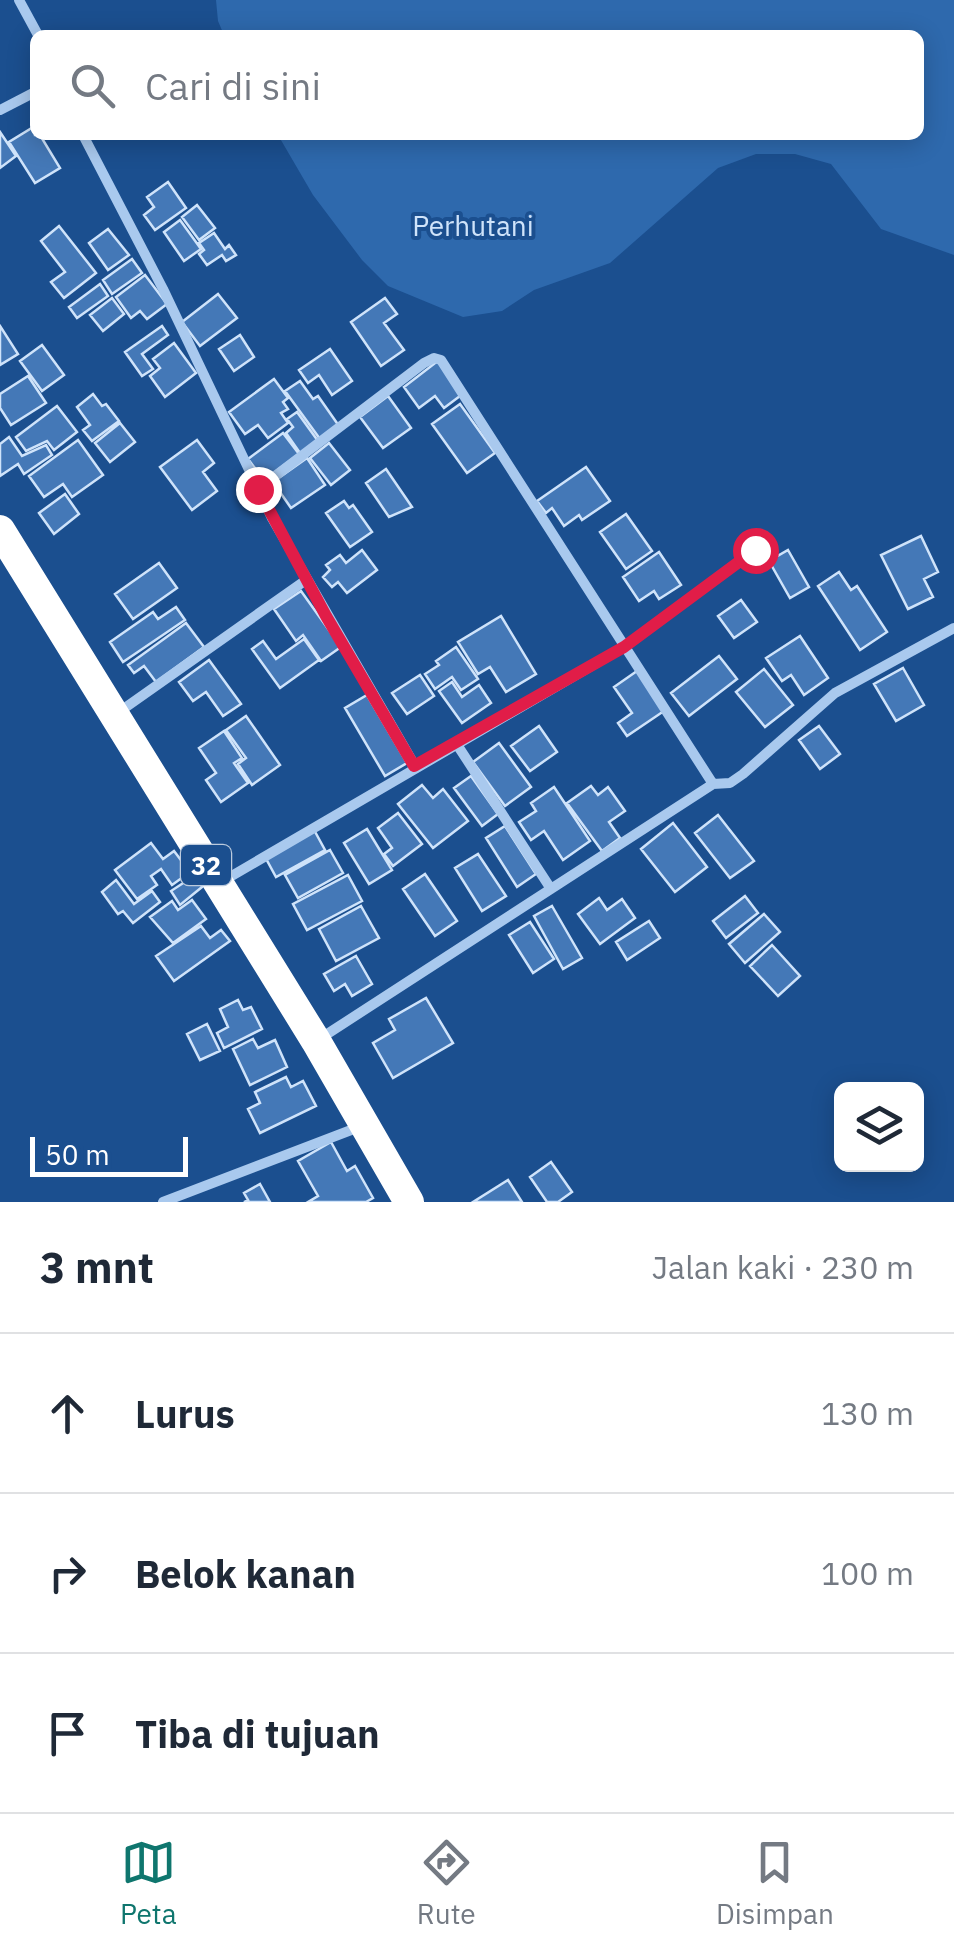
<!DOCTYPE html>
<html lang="id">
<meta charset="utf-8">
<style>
body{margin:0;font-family:"IBM Plex Sans",sans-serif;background:#f2f2f3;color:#1f2937}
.controls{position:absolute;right:30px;bottom:30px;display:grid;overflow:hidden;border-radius:15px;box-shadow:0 5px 25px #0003}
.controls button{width:90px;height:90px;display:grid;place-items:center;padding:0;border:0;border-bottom:2px solid #e0e1e3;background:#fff;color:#1f2937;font:50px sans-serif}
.scale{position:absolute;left:30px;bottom:25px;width:158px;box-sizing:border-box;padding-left:10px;border:5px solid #fff;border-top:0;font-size:28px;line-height:35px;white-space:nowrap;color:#fff;-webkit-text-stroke:8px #1b4f8f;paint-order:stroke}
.stop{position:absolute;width:30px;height:30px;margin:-22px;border:8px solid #e11d48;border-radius:50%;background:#fff}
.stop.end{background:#e11d48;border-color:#fff;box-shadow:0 2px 10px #0008}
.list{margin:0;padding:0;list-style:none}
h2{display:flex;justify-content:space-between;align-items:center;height:130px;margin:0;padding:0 40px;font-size:42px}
h2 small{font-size:32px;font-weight:400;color:#747a83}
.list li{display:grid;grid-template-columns:65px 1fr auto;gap:30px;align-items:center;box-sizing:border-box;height:160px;padding:0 40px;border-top:2px solid #e0e1e3}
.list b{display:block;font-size:38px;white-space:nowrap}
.list em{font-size:32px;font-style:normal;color:#747a83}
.icon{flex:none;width:55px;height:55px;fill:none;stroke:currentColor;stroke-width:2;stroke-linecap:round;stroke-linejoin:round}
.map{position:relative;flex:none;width:954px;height:1202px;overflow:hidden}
.search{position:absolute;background:#fff;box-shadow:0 5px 25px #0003;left:30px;right:30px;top:30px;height:110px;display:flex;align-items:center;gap:25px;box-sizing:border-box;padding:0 35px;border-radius:15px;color:#747a83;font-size:38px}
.sheet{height:610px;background:#fff}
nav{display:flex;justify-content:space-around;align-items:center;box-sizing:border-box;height:140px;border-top:2px solid #e0e1e3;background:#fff;font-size:28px;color:#747a83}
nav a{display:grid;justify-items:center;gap:5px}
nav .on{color:#0f766e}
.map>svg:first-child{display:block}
.green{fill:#2e69ad}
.building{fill:#4478b7;stroke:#cfe3fa;stroke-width:2.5}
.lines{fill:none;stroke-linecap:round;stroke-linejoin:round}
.street{stroke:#a9c9ee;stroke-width:10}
.highway{stroke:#fff;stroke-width:30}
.route{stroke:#e11d48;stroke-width:12}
.labels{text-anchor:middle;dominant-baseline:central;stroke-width:8;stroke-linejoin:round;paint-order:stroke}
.shield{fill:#1b4f8f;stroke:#bbcadd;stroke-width:2.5}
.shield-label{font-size:25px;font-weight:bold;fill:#fff}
.park-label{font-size:28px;fill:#cfe3fa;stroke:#1b4f8f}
</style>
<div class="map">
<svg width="954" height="1202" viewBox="0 0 954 1202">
<rect width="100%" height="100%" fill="#1b4f8f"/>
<path class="green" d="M 216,0 L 954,0 L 954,255 L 881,229 L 831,164 L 795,154 L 756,154 L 718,168 L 610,263 L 534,290 L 502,311 L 463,317 L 388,286 L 362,260 L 313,195 L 278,135 L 919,135 L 919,35 L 224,35 L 218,21 Z"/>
<path class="building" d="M 35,126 L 35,135 L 40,135 L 60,168 L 35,183 L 9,142 Z
M 0,132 L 16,156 L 0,168 Z
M 168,182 L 186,208 L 155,230 L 144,215 L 154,207 L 147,197 Z
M 197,205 L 215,228 L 199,240 L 182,217 Z
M 180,220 L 201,249 L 184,261 L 164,232 Z
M 59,226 L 96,273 L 64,298 L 51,282 L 65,272 L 41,241 Z
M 108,229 L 129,255 L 108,270 L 89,243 Z
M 214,233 L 225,249 L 229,245 L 236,255 L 226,261 L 222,255 L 207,265 L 199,254 L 204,250 L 199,243 Z
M 132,259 L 142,273 L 112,294 L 103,280 Z
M 145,275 L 167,304 L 147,319 L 140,311 L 131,318 L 116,297 Z
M 100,284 L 108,296 L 77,318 L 69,307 Z
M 218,294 L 237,318 L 200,346 L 182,322 Z
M 112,298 L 124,314 L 103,331 L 90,315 Z
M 385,298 L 397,314 L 384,323 L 404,350 L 381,366 L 351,322 Z
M 0,326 L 18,354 L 0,365 Z
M 162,326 L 168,335 L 142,354 L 153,369 L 142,376 L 125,352 Z
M 240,335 L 254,357 L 234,371 L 219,349 Z
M 174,343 L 196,373 L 165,397 L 150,376 L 160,368 L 153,359 Z
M 42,345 L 64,375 L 42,391 L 20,361 Z
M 330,349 L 352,381 L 332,395 L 319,375 L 308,383 L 299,370 Z
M 439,360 L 464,393 L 444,408 L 435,396 L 419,408 L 404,387 Z
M 28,376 L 46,403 L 11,425 L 0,408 L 0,394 Z
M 274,379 L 288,398 L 283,402 L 288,409 L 281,413 L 288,423 L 268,438 L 258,425 L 245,434 L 229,412 Z
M 300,381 L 313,399 L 318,396 L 339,426 L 320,439 L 285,391 Z
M 93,394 L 102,406 L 106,404 L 119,421 L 92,441 L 83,430 L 90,425 L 77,407 Z
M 388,396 L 411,428 L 383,448 L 360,417 Z
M 460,404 L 495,453 L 467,473 L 432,424 Z
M 57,406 L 77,432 L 54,450 L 47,441 L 26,451 L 16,437 Z
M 297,412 L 318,441 L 300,453 L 286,433 L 293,427 L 287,419 Z
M 120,423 L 135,442 L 110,462 L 95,443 Z
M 283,433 L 299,454 L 264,480 L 248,459 Z
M 9,437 L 22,456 L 46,445 L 52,455 L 24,474 L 18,464 L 0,476 L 0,444 Z
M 78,440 L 103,475 L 72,497 L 63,484 L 44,497 L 29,476 Z
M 197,440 L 214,463 L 203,472 L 217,491 L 192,510 L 160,467 Z
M 329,443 L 350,470 L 331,485 L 310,458 Z
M 307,458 L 325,485 L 291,508 L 273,482 Z
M 586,467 L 610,501 L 582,520 L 579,515 L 564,526 L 552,508 L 546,513 L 537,501 Z
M 386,469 L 412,507 L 389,517 L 366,483 Z
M 65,494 L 79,514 L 54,534 L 39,513 Z
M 344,501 L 349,508 L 353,505 L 372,532 L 350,547 L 326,513 Z
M 626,514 L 652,551 L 626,569 L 600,532 Z
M 921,536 L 938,572 L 924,579 L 933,597 L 908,609 L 881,555 Z
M 362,550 L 377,570 L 347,593 L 338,582 L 332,587 L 323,577 L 330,570 L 326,565 L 340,555 L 346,563 Z
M 788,550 L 809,587 L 790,598 L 769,561 Z
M 659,552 L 681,585 L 659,599 L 654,591 L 639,601 L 623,577 Z
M 159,563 L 177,588 L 133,619 L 115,594 Z
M 839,572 L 851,590 L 857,586 L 887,632 L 860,650 L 818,586 Z
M 301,591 L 341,647 L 321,661 L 303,635 L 296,641 L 274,609 Z
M 741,600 L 757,622 L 734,638 L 718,616 Z
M 176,607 L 185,620 L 123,662 L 110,642 L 153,612 L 158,619 Z
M 501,616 L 536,674 L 506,692 L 490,667 L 478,674 L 458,642 Z
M 186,623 L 204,647 L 156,682 L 144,666 L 134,673 L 128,665 Z
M 800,636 L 828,678 L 804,695 L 791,675 L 782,681 L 766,658 Z
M 304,639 L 319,660 L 280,688 L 252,649 L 263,641 L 276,659 Z
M 456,647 L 478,679 L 461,690 L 452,677 L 435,689 L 425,674 L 439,665 L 436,661 Z
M 719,656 L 737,679 L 689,716 L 671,693 Z
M 209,660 L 241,704 L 223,716 L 206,692 L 193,701 L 179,682 Z
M 903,668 L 924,705 L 896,721 L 874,684 Z
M 764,669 L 793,705 L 765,727 L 736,692 Z
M 637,671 L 664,711 L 627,736 L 618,723 L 632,713 L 614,687 Z
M 420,675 L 434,696 L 407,714 L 392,693 Z
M 452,682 L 462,697 L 479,685 L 491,703 L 462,723 L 439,691 Z
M 367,695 L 407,763 L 385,776 L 345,708 Z
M 246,716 L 280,765 L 252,785 L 238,764 L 246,758 L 226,730 Z
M 539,726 L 557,752 L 530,771 L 511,746 Z
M 819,726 L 840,754 L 820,769 L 799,740 Z
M 224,731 L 242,758 L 234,763 L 248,783 L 221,802 L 206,780 L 216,773 L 199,748 Z
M 499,743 L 531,787 L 505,806 L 473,762 Z
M 471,776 L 498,814 L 482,826 L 454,788 Z
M 422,785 L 433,798 L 443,789 L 468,821 L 433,848 L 398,804 Z
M 591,786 L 598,795 L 608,787 L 625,811 L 609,822 L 620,838 L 602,851 L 567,803 Z
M 554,787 L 590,841 L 563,860 L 544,831 L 531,840 L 519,822 L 536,811 L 531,803 Z
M 398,813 L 422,844 L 393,866 L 384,854 L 392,848 L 378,828 Z
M 718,815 L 754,861 L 730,878 L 695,833 Z
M 673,823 L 707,867 L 675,892 L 641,849 Z
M 505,826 L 536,874 L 517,887 L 486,838 Z
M 313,828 L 325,850 L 276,877 L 264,855 Z
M 367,829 L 392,870 L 369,884 L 344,843 Z
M 151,843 L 163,859 L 174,851 L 190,872 L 172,885 L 161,869 L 151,876 L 157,885 L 137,899 L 115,870 Z
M 330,850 L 343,873 L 298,898 L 285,875 Z
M 478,854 L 506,896 L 482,911 L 455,868 Z
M 425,874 L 457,921 L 435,936 L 403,889 Z
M 348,875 L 362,901 L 307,930 L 293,904 Z
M 194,876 L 198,876 L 202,887 L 180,905 L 171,891 Z
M 116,880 L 134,904 L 152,891 L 160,902 L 133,923 L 123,911 L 118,914 L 102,892 Z
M 745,896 L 758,913 L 726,938 L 713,921 Z
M 599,898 L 607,910 L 622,899 L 635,918 L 600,944 L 578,914 Z
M 192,900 L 206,919 L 173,943 L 150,917 L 172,901 L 178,910 Z
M 361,906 L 379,938 L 336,961 L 319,929 Z
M 552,906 L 582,958 L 563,969 L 534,916 Z
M 764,914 L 780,932 L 745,963 L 729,944 Z
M 649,921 L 660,938 L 627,960 L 616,942 Z
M 530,922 L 554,959 L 533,973 L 509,935 Z
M 201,926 L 210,938 L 221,930 L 230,941 L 174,981 L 156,956 Z
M 772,945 L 800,976 L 778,996 L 750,966 Z
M 356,956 L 372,984 L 352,996 L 345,984 L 334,991 L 324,974 Z
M 426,998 L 453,1043 L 393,1078 L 373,1043 L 395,1030 L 389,1019 Z
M 238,1000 L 243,1010 L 251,1007 L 262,1029 L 224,1048 L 217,1033 L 228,1027 L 220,1009 Z
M 207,1024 L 220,1051 L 200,1060 L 187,1034 Z
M 253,1039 L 258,1048 L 275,1040 L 287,1067 L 250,1085 L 233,1049 Z
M 286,1077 L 291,1087 L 303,1081 L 316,1106 L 260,1133 L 248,1109 L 260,1103 L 255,1092 Z
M 331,1142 L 347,1171 L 355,1166 L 373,1198 L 366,1202 L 308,1202 L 318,1196 L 298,1161 Z
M 551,1162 L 572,1192 L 558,1202 L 547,1202 L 530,1177 Z
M 508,1180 L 522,1202 L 473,1202 Z
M 260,1184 L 270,1202 L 244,1202 L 248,1200 L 244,1193 Z"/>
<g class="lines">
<path class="street" d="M 19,0 L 38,35
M 0,110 L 35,92
M 83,135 L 163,289 L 272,518 L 415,766
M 258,489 L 424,363 L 434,358 L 441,360 L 713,784 L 730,783 L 743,774 L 835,693 L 954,628
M 119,712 L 306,580
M 456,743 L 551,889
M 223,881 L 624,647 L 755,550
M 321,1038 L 713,784
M 163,1202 L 359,1127"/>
<path class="highway" d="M 0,530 L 316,1041 L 409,1202"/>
</g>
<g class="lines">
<path class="route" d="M 258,489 L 326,616 L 414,766 L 624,647 L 755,550"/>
</g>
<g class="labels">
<rect class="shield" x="181" y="845" width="50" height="40" rx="8"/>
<g class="shield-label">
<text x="206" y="865">32</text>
</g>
<g class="park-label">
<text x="473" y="225">Perhutani</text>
</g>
</g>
</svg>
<div class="controls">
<button><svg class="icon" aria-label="layers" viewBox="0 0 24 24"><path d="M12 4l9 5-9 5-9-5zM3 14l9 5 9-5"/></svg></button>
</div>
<div class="scale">50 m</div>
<div class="stop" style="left:755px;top:550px"></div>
<div class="stop end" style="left:258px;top:489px"></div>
<div class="search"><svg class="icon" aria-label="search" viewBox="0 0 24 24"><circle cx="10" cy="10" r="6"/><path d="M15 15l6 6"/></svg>Cari di sini</div>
</div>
<section class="sheet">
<h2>3 mnt<small>Jalan kaki · 230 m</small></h2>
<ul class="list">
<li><svg class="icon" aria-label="ahead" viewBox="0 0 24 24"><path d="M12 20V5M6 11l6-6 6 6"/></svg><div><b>Lurus</b></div><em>130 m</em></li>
<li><svg class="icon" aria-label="right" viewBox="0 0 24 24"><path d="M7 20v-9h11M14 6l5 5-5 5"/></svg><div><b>Belok kanan</b></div><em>100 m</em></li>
<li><svg class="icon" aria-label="arrive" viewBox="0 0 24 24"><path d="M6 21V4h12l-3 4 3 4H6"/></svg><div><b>Tiba di tujuan</b></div></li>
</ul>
</section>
<nav>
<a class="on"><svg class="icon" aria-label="map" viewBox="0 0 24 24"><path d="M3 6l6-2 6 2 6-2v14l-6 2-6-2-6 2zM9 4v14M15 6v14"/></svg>Peta</a>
<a><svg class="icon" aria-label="directions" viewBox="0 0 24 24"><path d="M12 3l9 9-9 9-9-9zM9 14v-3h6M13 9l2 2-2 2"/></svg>Rute</a>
<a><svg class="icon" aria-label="saved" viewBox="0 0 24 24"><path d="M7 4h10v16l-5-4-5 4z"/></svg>Disimpan</a>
</nav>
